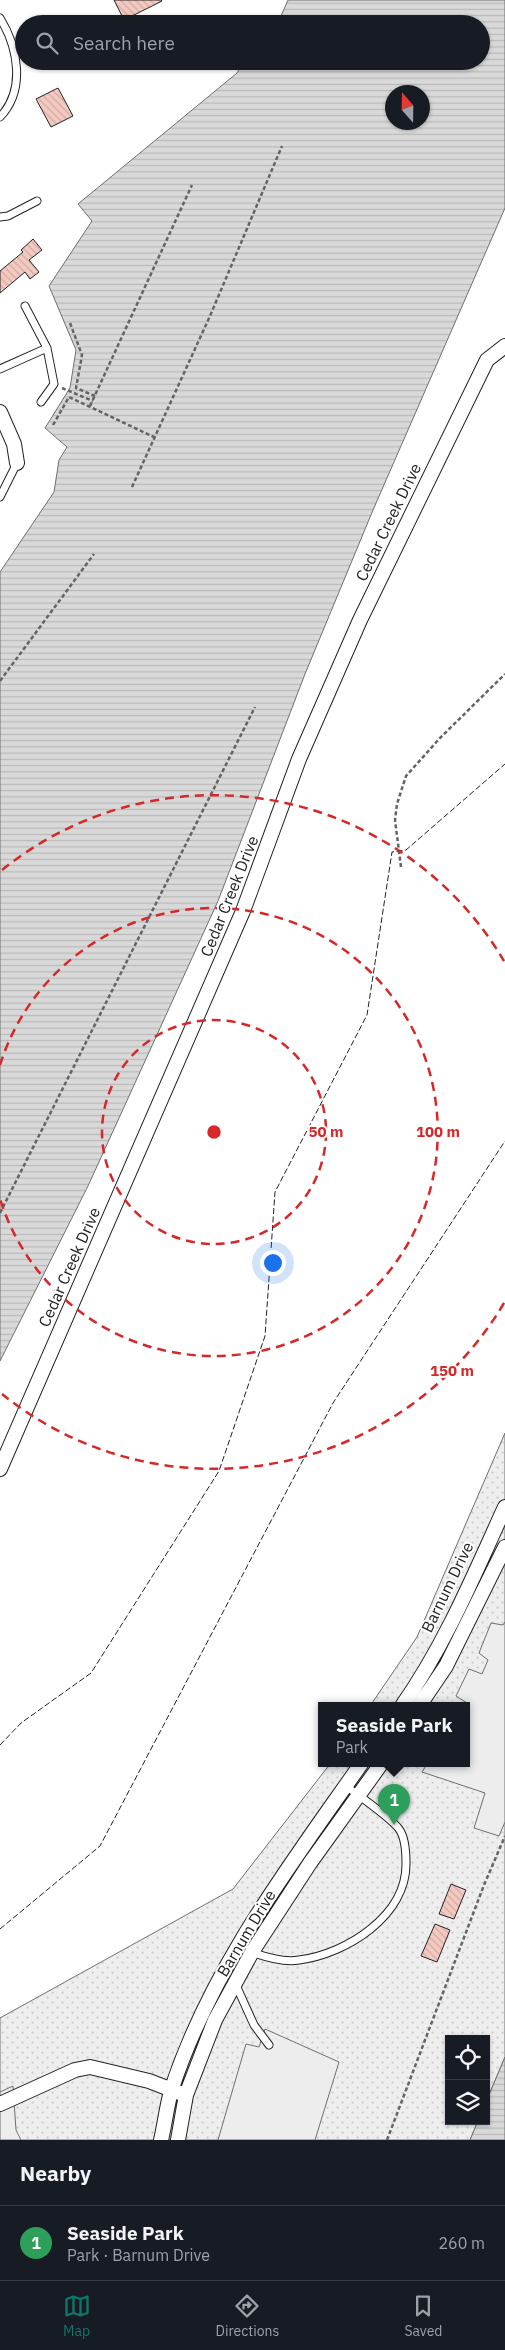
<!DOCTYPE html>
<meta charset="utf-8">
<style>
body{margin:0;font-family:"IBM Plex Sans",sans-serif;background:#242831;color:#f1f3f6}
.controls{position:absolute;right:15px;bottom:15px;display:grid;overflow:hidden;border-radius:0px;box-shadow:0 1px 4px #0004}
.controls button{width:45px;height:45px;display:grid;place-items:center;padding:0;border:0;border-bottom:1px solid #363941;background:#171b24;color:#f1f3f6;font:25px sans-serif}
.compass{position:absolute;left:385px;top:85px;width:45px;height:45px;border-radius:50%;background:#171b24;box-shadow:0 1px 4px #0004;rotate:340deg}
.you{position:absolute;left:272px;top:1262px;width:18px;height:18px;margin:-12px;border:4px solid #fff;border-radius:50%;background:#1a73e8;box-shadow:0 0 0 8px #1a73e833}
.badge{display:grid;place-items:center;width:32px;height:32px;border-radius:50%;background:#0f766e;color:#fff;font-size:16px;font-weight:700}
.pin{position:absolute;translate:-50% -41px;filter:drop-shadow(0 1px 2px #0008)}
.pin::after{content:'';position:absolute;top:26px;width:18px;height:15px;background:inherit;clip-path:polygon(0 0,100% 0,50% 100%)}
.popup{position:absolute;left:318px;top:1702px;width:152px;height:65px;box-sizing:border-box;display:grid;place-content:center;border-radius:0px;background:#171b24;filter:drop-shadow(0 1px 4px #0005);font-size:16px;white-space:nowrap;color:#9ea1a6}
.popup b{font-size:19px;color:#f1f3f6}
.popup::after{content:'';position:absolute;left:50%;top:100%;margin-left:-10px;border:10px solid transparent;border-top-color:#171b24}
.list{margin:0;padding:0;list-style:none}
h2{display:flex;justify-content:space-between;align-items:center;height:65px;margin:0;padding:0 20px;font-size:21px}
h2 small{font-size:16px;font-weight:400;color:#9ea1a6}
.list li{display:grid;grid-template-columns:32px 1fr auto;gap:15px;align-items:center;box-sizing:border-box;height:75px;padding:0 20px;border-top:1px solid #363941}
.list b{display:block;font-size:19px;white-space:nowrap}
.list p{margin:0;font-size:16px;white-space:nowrap;color:#9ea1a6}
.list em{font-size:16px;font-style:normal;color:#9ea1a6}
.icon{flex:none;width:28px;height:28px;fill:none;stroke:currentColor;stroke-width:2;stroke-linecap:round;stroke-linejoin:round}
.map{position:relative;flex:none;width:505px;height:2140px;overflow:hidden}
.search{position:absolute;background:#171b24;box-shadow:0 1px 4px #0004;left:15px;right:15px;top:15px;height:55px;display:flex;align-items:center;gap:12px;box-sizing:border-box;padding:0 18px;border-radius:28px;color:#9ea1a6;font-size:19px}
.sheet{height:140px;background:#171b24}
nav{display:flex;justify-content:space-around;align-items:center;box-sizing:border-box;height:70px;border-top:1px solid #363941;background:#171b24;font-size:14px;color:#9ea1a6}
nav a{display:grid;justify-items:center;gap:2px}
nav .on{color:#0f766e}
.map>svg:first-child{display:block}
.park{fill:url(#park-dots);stroke:#6f6f6f}
.parking{fill:#ededed;stroke:#6f6f6f}
.water{fill:url(#water-rules);stroke:#6f6f6f;fill-rule:evenodd}
.building{fill:url(#building-back-hatch);stroke:#222}
.lines{fill:none;stroke-linecap:round;stroke-linejoin:round}
.lane-casing{stroke:#222;stroke-width:9}
.street-casing{stroke:#222;stroke-width:16}
.path{stroke:#646464;stroke-width:2.5;stroke-dasharray:4 2.5;stroke-linecap:butt}
.lane{stroke:#fff;stroke-width:7}
.street{stroke:#fff;stroke-width:14}
.fence{stroke:#222;stroke-width:1;stroke-dasharray:6 2.5;stroke-linecap:butt}
.ring{fill:none;stroke:#d62828;stroke-width:2.5;stroke-dasharray:9 6}
.labels{text-anchor:middle;dominant-baseline:central;stroke-width:4;stroke-linejoin:round;paint-order:stroke}
.street-label{font-size:16px;fill:#222;stroke:#fff}
.centre{fill:#d62828;stroke:#fff;stroke-width:2.5}
.ring-label{font-size:15px;text-anchor:middle;font-weight:bold;fill:#d62828;stroke:#fff;stroke-width:4;stroke-linejoin:round;paint-order:stroke}
</style>
<div class="map">
<svg width="505" height="2140" viewBox="0 0 505 2140">
<defs>
<pattern id="park-dots" width="8" height="8" patternUnits="userSpaceOnUse" patternTransform="scale(1.25)"><rect width="8" height="8" fill="#eee"/><path d="M2 2h.1M6 6h.1" fill="none" stroke="#ccc" stroke-width="1.8" stroke-linecap="round"/></pattern>
<pattern id="water-rules" width="6" height="5" patternUnits="userSpaceOnUse" patternTransform="scale(1.25)"><rect width="6" height="5" fill="#d9d9d9"/><path d="M0 2.5h6" fill="none" stroke="#bababa"/></pattern>
<pattern id="building-back-hatch" width="6" height="6" patternUnits="userSpaceOnUse" patternTransform="scale(1.25)"><rect width="6" height="6" fill="#f3c9c0"/><path d="M-1 5l2 2M0 0l6 6M5-1l2 2" fill="none" stroke="#d0aca5"/></pattern>
</defs>
<rect width="100%" height="100%" fill="#fff"/>
<path class="park" d="M 505,1433 L 505,2057 L 486,2102 L 486,2039 L 449,2039 L 449,2121 L 478,2121 L 470,2140 L 0,2140 L 0,2018 L 233,1889 L 330,1764 L 466,1764 L 466,1706 L 370,1706 L 417,1637 Z"/>
<path class="parking" d="M 505,1622 L 505,1822 L 499,1836 L 474,1828 L 485,1793 L 422,1772 L 427,1764 L 466,1764 L 467,1703 L 456,1696 L 469,1669 L 482,1674 L 488,1660 L 479,1653 L 491,1623 L 503,1625 Z
M 265,2029 L 339,2062 L 315,2140 L 218,2140 L 246,2044 L 259,2047 Z
M 13,2086 L 16,2130 L 21,2140 L 0,2140 L 0,2092 Z"/>
<path class="water" d="M 288,0 L 505,0 L 505,208 L 373,510 L 305,674 L 218,901 L 88,1186 L 0,1361 L 0,572 L 54,492 L 59,460 L 67,447 L 45,428 L 70,388 L 76,350 L 49,286 L 92,221 L 78,204 L 237,73 L 244,61 L 481,61 L 481,24 L 274,24 L 281,16 ZM 392,92 L 422,92 L 422,122 L 392,122 Z
M 505,2057 L 505,2140 L 470,2140 L 478,2121 L 486,2121 L 486,2102 Z"/>
<path class="building" d="M 114,0 L 161,0 L 162,1 L 124,20 Z
M 58,88 L 73,116 L 51,127 L 36,99 Z
M 33,239 L 42,250 L 29,260 L 39,272 L 30,279 L 25,272 L 0,293 L 0,271 L 23,252 L 21,250 Z
M 451,1884 L 466,1890 L 454,1919 L 439,1914 Z
M 435,1924 L 450,1930 L 437,1962 L 421,1956 Z"/>
<g class="lines">
<g class="lane-casing">
<path id="lane" d="M 0,18 C 18,47 26,90 0,117
M 0,217 L 8,216 L 37,201
M 25,306 L 47,348 L 54,384 L 41,402
M 0,369 L 47,348
M 0,497 L 17,463
M 251,1952 C 265,1957 284,1963 299,1960 C 347,1954 407,1915 406,1863 C 406,1854 405,1837 399,1829 C 391,1818 358,1795 346,1786
M 235,1983 L 254,2025 L 269,2045"/>
</g>
<g class="street-casing">
<path id="street" d="M 0,412 L 14,444 L 17,463
M 0,1469 L 243,911 L 299,759 L 360,620 L 487,360 L 505,346
M 402,1706 C 445,1645 474,1575 505,1507
M 419,1706 L 446,1666 L 505,1547
M 0,2104 L 75,2070 L 90,2067 L 149,2081 L 180,2093
M 161,2140 C 165,2123 167,2104 172,2088 C 212,1967 289,1867 361,1764
M 178,2140 L 186,2095 L 215,2020 L 252,1952 L 310,1863 L 381,1764"/>
</g>
<path class="path" d="M 70,323 L 82,355 L 76,388 L 95,396
M 62,388 L 93,401
M 90,406 L 192,185
M 53,425 L 69,397 L 154,437
M 132,487 L 210,316 L 282,146
M 0,681 L 94,554
M 401,867 L 395,820 L 397,804 L 406,776 L 440,738 L 505,674
M 0,1213 L 255,707
M 387,2140 L 484,1885 L 505,1836"/>
<use href="#lane" class="lane"/>
<use href="#street" class="street"/>
<path class="fence" d="M 0,1745 L 21,1723 L 91,1673 L 219,1471 L 265,1336 L 275,1192 L 367,1015 L 392,852 L 406,850 L 505,764
M 0,1929 L 100,1846 L 333,1403 L 505,1141"/>
</g>
<g class="ring">
<circle cx="214" cy="1132" r="112"/>
<path d="M0 1065A224 224 0 1 1 0 1199"/>
<path d="M504 1303A337 337 0 0 1 2 1394M2 870A337 337 0 0 1 504 961"/>
</g>
<g class="labels">
<g class="street-label">
<text transform="translate(388 522) rotate(-64)">Cedar Creek Drive</text>
<text transform="translate(229 896) rotate(-68)">Cedar Creek Drive</text>
<text transform="translate(69 1267) rotate(-66)">Cedar Creek Drive</text>
<text transform="translate(447 1587) rotate(-64)">Barnum Drive</text>
<text transform="translate(246 1933) rotate(-59)">Barnum Drive</text>
</g>
</g>
<circle cx="214" cy="1132" r="8" class="centre"/>
<g class="ring-label">
<text x="326" y="1137">50 m</text>
<text x="438" y="1137">100 m</text>
<text x="452" y="1376">150 m</text>
</g>
</svg>
<div class="controls">
<button><svg class="icon" aria-label="locate" viewBox="0 0 24 24"><circle cx="12" cy="12" r="6"/><path d="M12 2v4M12 18v4M2 12h4M18 12h4"/></svg></button>
<button><svg class="icon" aria-label="layers" viewBox="0 0 24 24"><path d="M12 4l9 5-9 5-9-5zM3 14l9 5 9-5"/></svg></button>
</div>
<svg class="compass" viewBox="-18 -18 36 36"><path d="M0-13l5 13h-10z" fill="#e53935"/><path d="M0 13l5-13h-10z" fill="#9ea1a6"/></svg>
<div class="you"></div>
<div class="pin badge" style="left:394px;top:1825px;background:#2e9e5b">1</div>
<div class="popup"><b>Seaside Park</b>Park</div>
<div class="search"><svg class="icon" aria-label="search" viewBox="0 0 24 24"><circle cx="10" cy="10" r="6"/><path d="M15 15l6 6"/></svg>Search here</div>
</div>
<section class="sheet">
<h2>Nearby<small></small></h2>
<ul class="list">
<li><span class="badge" style="background:#2e9e5b">1</span><div><b>Seaside Park</b><p>Park · Barnum Drive</p></div><em>260 m</em></li>
</ul>
</section>
<nav>
<a class="on"><svg class="icon" aria-label="map" viewBox="0 0 24 24"><path d="M3 6l6-2 6 2 6-2v14l-6 2-6-2-6 2zM9 4v14M15 6v14"/></svg>Map</a>
<a><svg class="icon" aria-label="directions" viewBox="0 0 24 24"><path d="M12 3l9 9-9 9-9-9zM9 14v-3h6M13 9l2 2-2 2"/></svg>Directions</a>
<a><svg class="icon" aria-label="saved" viewBox="0 0 24 24"><path d="M7 4h10v16l-5-4-5 4z"/></svg>Saved</a>
</nav>
